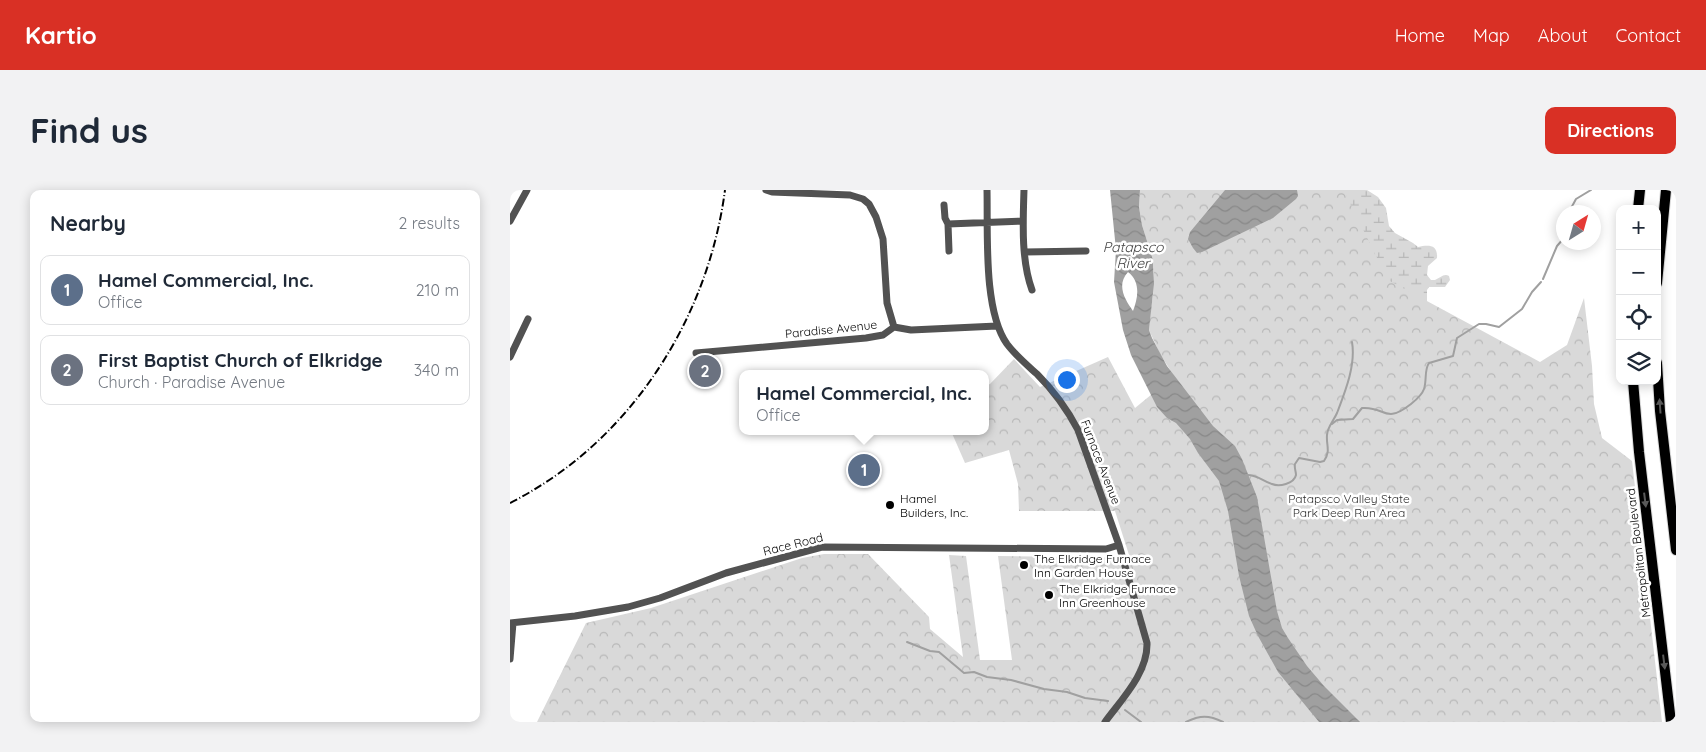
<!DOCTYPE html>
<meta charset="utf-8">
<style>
body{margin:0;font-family:Quicksand,sans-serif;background:#f2f2f3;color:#1f2937}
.controls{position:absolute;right:15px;top:15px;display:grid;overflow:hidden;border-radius:10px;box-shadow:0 2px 12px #0003}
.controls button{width:45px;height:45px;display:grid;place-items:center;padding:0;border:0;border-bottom:1px solid #e0e1e3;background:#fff;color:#1f2937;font:25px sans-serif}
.compass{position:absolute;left:1046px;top:15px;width:45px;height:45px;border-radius:50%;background:#fff;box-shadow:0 2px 12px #0003;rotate:37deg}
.you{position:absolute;left:556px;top:189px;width:18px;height:18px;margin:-12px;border:4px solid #fff;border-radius:50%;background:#1a73e8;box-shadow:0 0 0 8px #1a73e833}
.badge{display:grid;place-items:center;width:32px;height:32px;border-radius:50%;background:#d93025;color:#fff;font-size:16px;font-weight:700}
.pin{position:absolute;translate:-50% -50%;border:2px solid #fff;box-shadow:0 1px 5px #0006}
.popup{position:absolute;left:229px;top:180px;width:250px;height:65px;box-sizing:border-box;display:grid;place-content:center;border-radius:10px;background:#fff;filter:drop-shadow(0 1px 4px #0005);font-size:16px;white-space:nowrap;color:#747a83}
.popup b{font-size:19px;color:#1f2937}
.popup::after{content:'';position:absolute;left:50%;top:100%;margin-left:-10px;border:10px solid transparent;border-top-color:#fff}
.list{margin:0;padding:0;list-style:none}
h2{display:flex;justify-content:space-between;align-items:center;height:65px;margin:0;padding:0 20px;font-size:21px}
h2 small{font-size:16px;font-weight:400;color:#747a83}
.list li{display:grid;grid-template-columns:32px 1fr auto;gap:15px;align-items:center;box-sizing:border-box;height:70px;margin:0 10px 10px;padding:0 10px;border:1px solid #e0e1e3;border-radius:10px}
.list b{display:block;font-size:19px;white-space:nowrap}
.list p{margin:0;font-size:16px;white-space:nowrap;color:#747a83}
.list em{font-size:16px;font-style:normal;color:#747a83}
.icon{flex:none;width:28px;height:28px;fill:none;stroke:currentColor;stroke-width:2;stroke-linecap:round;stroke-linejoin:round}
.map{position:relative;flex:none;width:1166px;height:532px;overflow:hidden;border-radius:10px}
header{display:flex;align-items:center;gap:30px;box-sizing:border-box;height:70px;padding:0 25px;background:#d93025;color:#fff}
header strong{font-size:24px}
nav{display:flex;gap:28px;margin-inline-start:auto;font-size:18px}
.intro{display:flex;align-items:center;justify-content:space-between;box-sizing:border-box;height:120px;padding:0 30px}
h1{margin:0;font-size:35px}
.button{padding:12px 22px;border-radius:10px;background:#d93025;color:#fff;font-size:18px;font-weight:700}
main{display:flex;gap:30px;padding:0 30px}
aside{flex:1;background:#fff;border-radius:10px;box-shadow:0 2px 12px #0003}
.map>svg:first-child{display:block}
.wetland{fill:url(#wetland-marsh)}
.park{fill:url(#park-crowns)}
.water{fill:url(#water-waves);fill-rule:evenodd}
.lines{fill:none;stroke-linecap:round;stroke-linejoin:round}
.stream{stroke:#a0a0a0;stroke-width:2}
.highway-casing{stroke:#dbdbdb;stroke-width:12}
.minor{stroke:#525252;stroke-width:7}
.highway{stroke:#000;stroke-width:10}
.rail{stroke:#000;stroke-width:2;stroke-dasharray:8 2.5 1 2.5;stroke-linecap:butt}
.oneway{fill:#595959}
.poi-dot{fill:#000;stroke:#fff;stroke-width:2}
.labels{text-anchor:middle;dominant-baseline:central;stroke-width:5;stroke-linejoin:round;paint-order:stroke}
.street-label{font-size:12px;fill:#000;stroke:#fff}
.poi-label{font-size:12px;fill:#000;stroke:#fff;text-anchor:start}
.park-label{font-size:12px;fill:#303030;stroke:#fff}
.water-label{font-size:14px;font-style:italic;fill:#414141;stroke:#fff}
</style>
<header>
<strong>Kartio</strong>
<nav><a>Home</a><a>Map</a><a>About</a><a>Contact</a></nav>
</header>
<div class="intro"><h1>Find us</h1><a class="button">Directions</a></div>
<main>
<aside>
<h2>Nearby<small>2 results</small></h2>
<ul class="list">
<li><span class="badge" style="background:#5c6f8a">1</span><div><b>Hamel Commercial, Inc.</b><p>Office</p></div><em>210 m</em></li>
<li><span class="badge" style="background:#6b7280">2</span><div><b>First Baptist Church of Elkridge</b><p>Church · Paradise Avenue</p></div><em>340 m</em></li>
</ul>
</aside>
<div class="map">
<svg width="1166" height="532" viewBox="0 0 1166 532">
<defs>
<pattern id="wetland-marsh" width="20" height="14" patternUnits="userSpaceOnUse" patternTransform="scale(1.25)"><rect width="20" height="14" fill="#d9d9d9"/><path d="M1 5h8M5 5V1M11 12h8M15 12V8" fill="none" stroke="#b8b8b8"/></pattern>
<pattern id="park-crowns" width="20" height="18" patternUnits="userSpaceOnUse" patternTransform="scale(1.25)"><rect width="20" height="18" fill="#d9d9d9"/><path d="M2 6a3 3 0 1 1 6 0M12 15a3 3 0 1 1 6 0" fill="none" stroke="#b8b8b8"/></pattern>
<pattern id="water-waves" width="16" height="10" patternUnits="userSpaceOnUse" patternTransform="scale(1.25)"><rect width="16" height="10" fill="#a0a0a0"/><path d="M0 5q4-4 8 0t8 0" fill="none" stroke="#888"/></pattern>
</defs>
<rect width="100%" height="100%" fill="#fff"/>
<path class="wetland" d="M 837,0 L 857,0 L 868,7 L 876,18 L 879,36 L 885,43 L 903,53 L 908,57 C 918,55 928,54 927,68 L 918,76 L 917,85 L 921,90 L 925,90 C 930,88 934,83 939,86 L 940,90 L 935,97 L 919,97 L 917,100 L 917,115 L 791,95 L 831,7 Z"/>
<path class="park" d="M 630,0 L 841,0 L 835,3 L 878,90 L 1030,172 L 1057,155 L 1074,108 L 1082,176 L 1084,214 L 1092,248 L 1122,271 L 1152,532 L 27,532 L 76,433 L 141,418 L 292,368 L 314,364 L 358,364 L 419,427 L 420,439 L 453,467 L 439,365 L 456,366 L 470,470 L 502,470 L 488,366 L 620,368 L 605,321 L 509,321 L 508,294 L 499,260 L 455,273 L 441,241 L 475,241 L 475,196 L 480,194 L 504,169 L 530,197 L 598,167 L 625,218 L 664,186 L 650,164 L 639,140 L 641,118 L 643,106 L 644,82 L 643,70 L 632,35 L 629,17 Z"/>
<path class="water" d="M 600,0 L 630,0 L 629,17 L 632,35 L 643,70 L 644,94 L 639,140 L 642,148 L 657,176 L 703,236 L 725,256 L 732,269 L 747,307 L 767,421 L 772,438 L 778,448 L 797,476 L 814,496 L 850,532 L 809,532 L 768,482 L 748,446 L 739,426 L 729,386 L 718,321 L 709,291 L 688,263 L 680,249 L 666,233 L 657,228 L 647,217 L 621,165 L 613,140 L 604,92 L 606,60 ZM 618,82 C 631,92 628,108 623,121 C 615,110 606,95 618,82 Z
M 715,0 L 787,0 L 788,6 L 786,9 L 763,28 L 692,62 L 687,63 L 683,58 L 678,49 L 680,42 Z"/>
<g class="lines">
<path class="stream" d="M 1059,22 L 1066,9 L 1081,0
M 1033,89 L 1047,56 L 1054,48
M 822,234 L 827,230 L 843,229 L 852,218 C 876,216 874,235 901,214 C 906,210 912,205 914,199 C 917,190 914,180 919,173 L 943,166 L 947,148 L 969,134 L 976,134 L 989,137 L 1012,119 L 1022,102 L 1031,92
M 736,285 C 747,284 752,291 762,294 C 769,297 784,294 786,285 C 786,281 784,278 785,274 L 789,268 L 810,272 L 814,271 C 821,261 816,255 817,245 C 817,238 824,230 827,223 C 835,202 846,175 842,152
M 397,452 L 420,461 L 429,462 L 454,483 L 464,482 L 477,487 L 501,490 L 534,499 L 557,502 L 575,508 L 598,511
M 615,520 L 631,532
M 676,532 C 690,525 699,525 713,532"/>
<g class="highway-casing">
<path id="highway" d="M 1128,19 L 1130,0
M 1147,93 L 1156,0
M 1147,173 L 1150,221 L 1166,360
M 1123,191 L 1129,262 L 1161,532"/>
</g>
<path class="minor" d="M 256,0 L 262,2 L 340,5 L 353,9 L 359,14 L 366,27 L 373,49 L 377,113 L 384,137
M 477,0 C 478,43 473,120 497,154 C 506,166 517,175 527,184 C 544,201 557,219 568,240 L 609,355 L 637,453 C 638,483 611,510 595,532
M 514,0 C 513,32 511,70 522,100
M 434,15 L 435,28 L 438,34 L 439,61
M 0,31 L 17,0
M 438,34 L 513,31
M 515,62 L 576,61
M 186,163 L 356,148 L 373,145 L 384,137 L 401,140 L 487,136
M 0,167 L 18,129
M 0,433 L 65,426 L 118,417 L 150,408 L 216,383 L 312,357 L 596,359 L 609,355
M 0,469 L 3,433"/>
<use href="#highway" class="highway"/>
<path class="rail" d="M 0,313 C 119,253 198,130 215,0"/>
</g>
<defs><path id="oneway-solid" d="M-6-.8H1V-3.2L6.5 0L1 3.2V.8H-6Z" transform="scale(1.25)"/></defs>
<g class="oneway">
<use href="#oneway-solid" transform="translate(1150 216) rotate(-94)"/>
<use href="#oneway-solid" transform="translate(1135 310) rotate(83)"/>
<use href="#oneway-solid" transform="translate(1154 472) rotate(83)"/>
</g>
<g class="poi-dot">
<circle cx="380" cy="315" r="5"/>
<circle cx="514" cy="375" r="5"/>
<circle cx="539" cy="405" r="5"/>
</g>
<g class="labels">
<g class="street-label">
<text transform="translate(321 139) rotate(-6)">Paradise Avenue</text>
<text transform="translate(591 272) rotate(69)">Furnace Avenue</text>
<text transform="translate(283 354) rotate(-14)">Race Road</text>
<text transform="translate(1128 363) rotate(-97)">Metropolitan Boulevard</text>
</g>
<g class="poi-label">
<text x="390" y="308">Hamel<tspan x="390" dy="14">Builders, Inc.</tspan></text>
<text x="524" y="368">The Elkridge Furnace<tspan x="524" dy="14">Inn Garden House</tspan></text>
<text x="549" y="398">The Elkridge Furnace<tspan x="549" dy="14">Inn Greenhouse</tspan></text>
</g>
<g class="park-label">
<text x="839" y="308">Patapsco Valley State<tspan x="839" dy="14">Park Deep Run Area</tspan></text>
</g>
<g class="water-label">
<text x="623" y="57">Patapsco<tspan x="623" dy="16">River</tspan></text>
</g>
</g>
</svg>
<div class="controls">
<button>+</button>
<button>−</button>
<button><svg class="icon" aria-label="locate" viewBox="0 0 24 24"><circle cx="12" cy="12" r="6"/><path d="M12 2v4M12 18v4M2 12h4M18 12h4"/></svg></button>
<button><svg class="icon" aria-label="layers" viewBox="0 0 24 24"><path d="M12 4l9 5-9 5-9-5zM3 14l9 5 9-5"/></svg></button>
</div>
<svg class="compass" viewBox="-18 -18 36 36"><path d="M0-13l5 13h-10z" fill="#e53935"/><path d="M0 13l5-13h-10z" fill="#747a83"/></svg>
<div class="you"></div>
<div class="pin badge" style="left:354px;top:280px;background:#5c6f8a">1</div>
<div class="popup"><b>Hamel Commercial, Inc.</b>Office</div>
<div class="pin badge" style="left:195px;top:181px;background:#6b7280">2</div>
</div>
</main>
